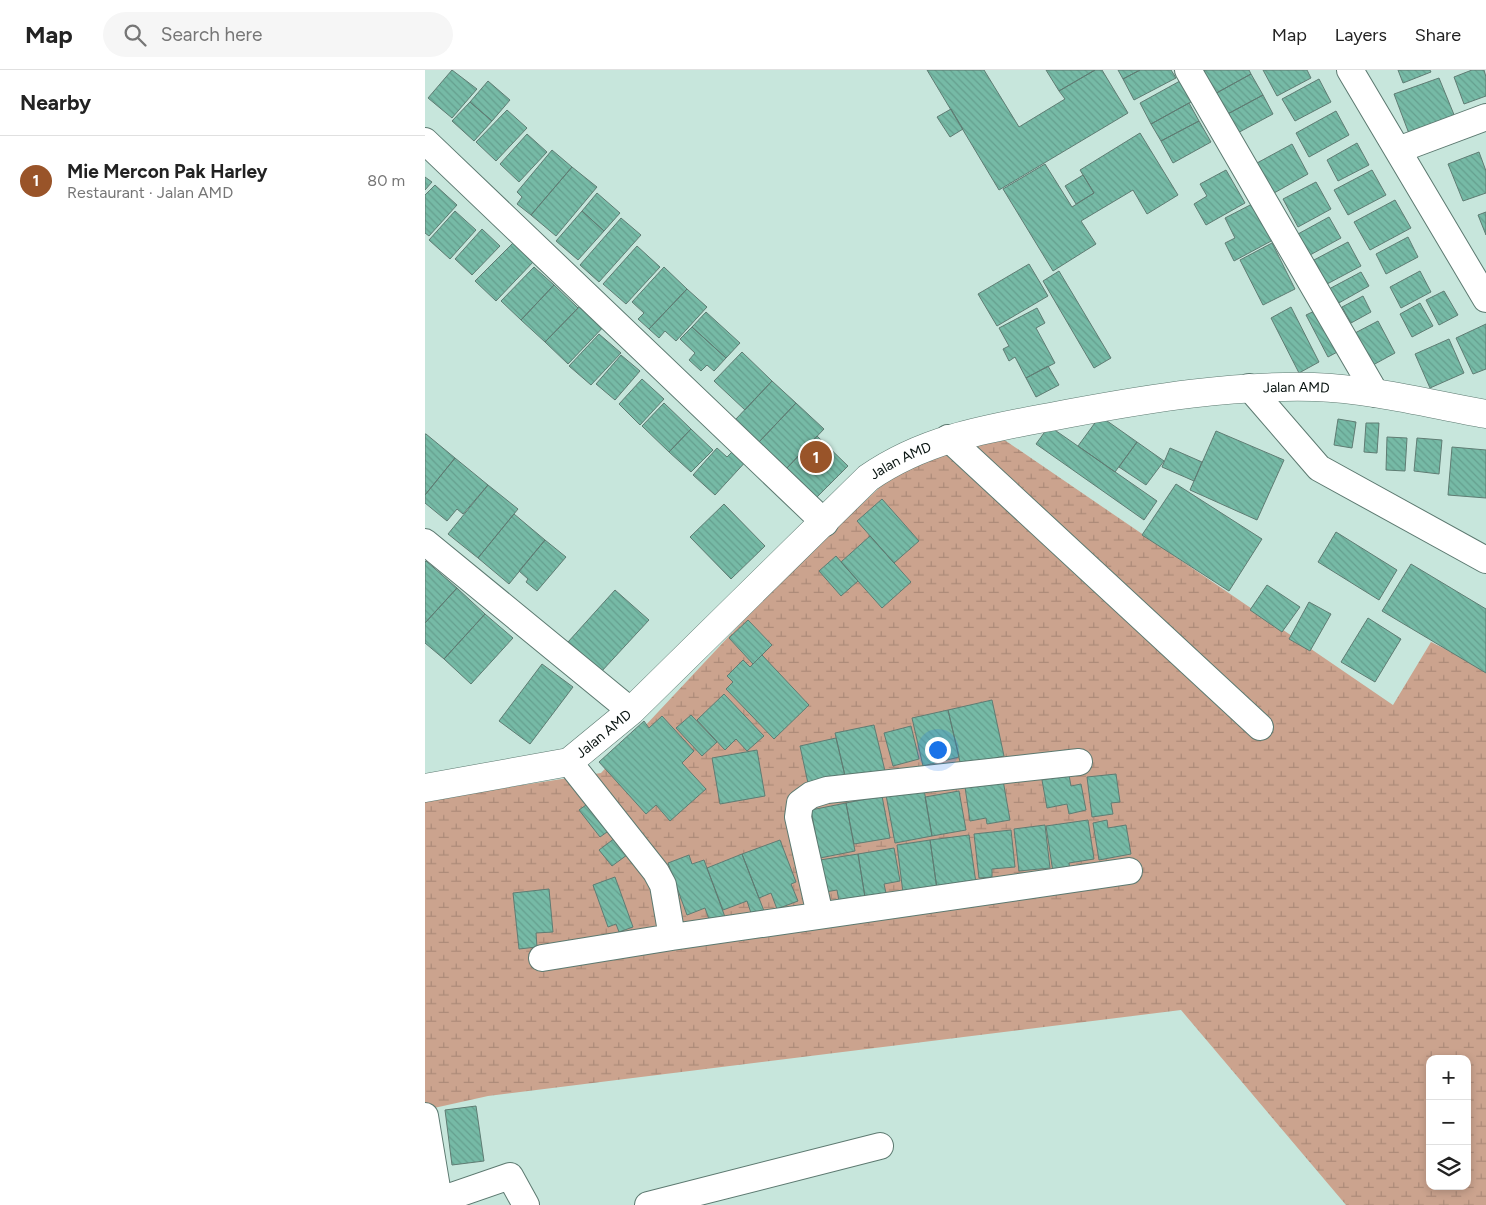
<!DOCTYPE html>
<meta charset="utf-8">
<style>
body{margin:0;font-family:Figtree,sans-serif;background:#f6f6f6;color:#222}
.controls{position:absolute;right:15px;bottom:15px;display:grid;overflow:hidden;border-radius:10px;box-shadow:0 2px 8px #0003}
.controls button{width:45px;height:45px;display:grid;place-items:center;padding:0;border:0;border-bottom:1px solid #e0e0e0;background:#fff;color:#222;font:25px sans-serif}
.you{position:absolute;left:512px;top:679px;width:18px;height:18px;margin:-12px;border:4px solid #fff;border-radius:50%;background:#1a73e8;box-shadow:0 0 0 8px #1a73e833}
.badge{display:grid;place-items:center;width:32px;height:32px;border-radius:50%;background:#995429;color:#fff;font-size:16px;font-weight:700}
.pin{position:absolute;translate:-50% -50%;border:2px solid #fff;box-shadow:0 1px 5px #0006}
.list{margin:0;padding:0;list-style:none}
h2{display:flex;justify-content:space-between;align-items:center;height:65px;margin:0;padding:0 20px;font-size:21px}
h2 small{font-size:16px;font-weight:400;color:#767676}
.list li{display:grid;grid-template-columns:32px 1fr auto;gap:15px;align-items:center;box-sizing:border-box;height:90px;padding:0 20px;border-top:1px solid #e0e0e0}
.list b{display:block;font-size:19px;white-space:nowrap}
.list p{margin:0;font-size:16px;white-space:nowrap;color:#767676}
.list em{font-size:16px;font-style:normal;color:#767676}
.icon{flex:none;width:28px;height:28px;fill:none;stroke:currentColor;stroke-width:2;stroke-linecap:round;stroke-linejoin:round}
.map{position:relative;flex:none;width:1061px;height:1135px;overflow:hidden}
header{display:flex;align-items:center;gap:30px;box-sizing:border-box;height:70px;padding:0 25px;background:#fff;border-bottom:1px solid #e0e0e0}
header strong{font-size:24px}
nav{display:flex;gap:28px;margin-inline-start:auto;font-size:18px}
.search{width:350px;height:45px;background:#f6f6f6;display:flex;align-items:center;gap:12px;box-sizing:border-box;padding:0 18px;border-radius:28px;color:#767676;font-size:19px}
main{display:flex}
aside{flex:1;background:#fff}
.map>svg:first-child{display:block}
.wetland{fill:url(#wetland-marsh);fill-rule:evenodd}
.building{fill:url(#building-back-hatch);stroke:#5f7c73}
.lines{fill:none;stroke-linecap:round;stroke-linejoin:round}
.minor-casing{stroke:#5c7970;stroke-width:28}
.tertiary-casing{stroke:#5c7970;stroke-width:29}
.minor{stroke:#fff;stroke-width:26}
.tertiary{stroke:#fff;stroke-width:28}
.labels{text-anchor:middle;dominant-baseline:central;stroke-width:4;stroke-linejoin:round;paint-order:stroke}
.street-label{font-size:14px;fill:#081310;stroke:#d4f4e9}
</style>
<header>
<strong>Map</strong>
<div class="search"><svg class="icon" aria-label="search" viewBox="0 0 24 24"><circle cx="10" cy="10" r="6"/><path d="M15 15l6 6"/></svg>Search here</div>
<nav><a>Map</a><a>Layers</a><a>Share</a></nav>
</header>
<main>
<aside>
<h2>Nearby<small></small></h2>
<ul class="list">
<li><span class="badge">1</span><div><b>Mie Mercon Pak Harley</b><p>Restaurant · Jalan AMD</p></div><em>80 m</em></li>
</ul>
</aside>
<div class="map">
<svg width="1061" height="1135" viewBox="0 0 1061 1135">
<defs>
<pattern id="wetland-marsh" width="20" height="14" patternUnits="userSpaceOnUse" patternTransform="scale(1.25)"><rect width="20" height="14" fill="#cba38e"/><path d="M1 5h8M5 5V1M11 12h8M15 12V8" fill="none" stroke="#ad8b79"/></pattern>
<pattern id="building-back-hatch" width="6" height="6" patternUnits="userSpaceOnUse" patternTransform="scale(1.25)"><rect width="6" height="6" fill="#76baa6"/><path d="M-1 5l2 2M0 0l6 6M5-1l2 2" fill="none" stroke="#659f8e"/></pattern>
</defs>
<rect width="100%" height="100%" fill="#c7e6dc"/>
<path class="wetland" d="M 578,369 L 968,635 L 1006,572 L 1061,599 L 1061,1135 L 921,1135 L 756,940 L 63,1026 L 0,1040 L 0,730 L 176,703 L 365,501 L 484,390 ZM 1005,989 L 1042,989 L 1042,1116 L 1005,1116 Z"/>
<path class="building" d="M 27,0 L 52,19 L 27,48 L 3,28 Z
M 502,0 L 559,0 L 594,57 L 640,29 L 634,21 L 670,0 L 677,0 L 703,43 L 574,120 Z
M 621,0 L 670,0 L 634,21 Z
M 693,0 L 715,0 L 698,9 Z
M 715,0 L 746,0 L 751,8 L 709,30 L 698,9 Z
M 780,0 L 824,0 L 826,4 L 786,26 L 774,4 Z
M 838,0 L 882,0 L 886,8 L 852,26 Z
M 973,0 L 1005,0 L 1006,2 L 978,13 Z
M 1047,0 L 1059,0 L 1061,7 L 1061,26 L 1039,34 L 1029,7 Z
M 826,4 L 838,25 L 797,47 L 786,26 Z
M 764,6 L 775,27 L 726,54 L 715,33 Z
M 1014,8 L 1032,52 L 986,69 L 969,24 Z
M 894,9 L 906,32 L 870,51 L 857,29 Z
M 63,11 L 85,30 L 67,51 L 45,32 Z
M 838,25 L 848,44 L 807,66 L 797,47 Z
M 45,32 L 67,51 L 49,71 L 27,51 Z
M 764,33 L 774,51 L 736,71 L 726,54 Z
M 526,39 L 538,59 L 525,67 L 512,47 Z
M 82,40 L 102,58 L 71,91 L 51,72 Z
M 911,41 L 924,65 L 884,87 L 871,63 Z
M 774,51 L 786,72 L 748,93 L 736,71 Z
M 715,63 L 753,125 L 722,144 L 708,120 L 656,151 L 671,174 L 628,201 L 578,119 L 620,94 L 647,137 L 669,123 L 655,100 Z
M 102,64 L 122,82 L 94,112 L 75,94 Z
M 932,73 L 944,95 L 913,111 L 902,90 Z
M 867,74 L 883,104 L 849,123 L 832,93 Z
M 127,80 L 147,97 L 106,145 L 92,134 L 97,127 L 92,122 Z
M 1054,82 L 1061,101 L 1061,123 L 1038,131 L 1023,94 Z
M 147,97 L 172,117 L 131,166 L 106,145 Z
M 801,100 L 820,133 L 781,155 L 769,134 L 782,126 L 775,114 Z
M 947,100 L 961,125 L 923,145 L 909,120 Z
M 658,105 L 669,123 L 651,134 L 640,116 Z
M 0,107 L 7,112 L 0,120 Z
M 891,112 L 906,139 L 873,157 L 858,129 Z
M 10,115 L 32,135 L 4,166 L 0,163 L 0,125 Z
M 172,123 L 195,143 L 179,161 L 157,141 Z
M 970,130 L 986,158 L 945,180 L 929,152 Z
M 831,132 L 850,169 L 809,191 L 800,173 L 810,168 L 800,148 Z
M 30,141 L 51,160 L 25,189 L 4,170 Z
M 157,141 L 179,161 L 153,190 L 131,171 Z
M 1061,142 L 1061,165 L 1053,145 Z
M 904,147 L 916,168 L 885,185 L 873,164 Z
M 196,148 L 216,165 L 174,212 L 155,195 Z
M 57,159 L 75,176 L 47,205 L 30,189 Z
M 983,167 L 993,187 L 961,204 L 951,184 Z
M 90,171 L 110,190 L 71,231 L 50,211 Z
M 923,172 L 936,196 L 902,214 L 889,190 Z
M 847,173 L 870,219 L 838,235 L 815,190 Z
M 212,176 L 235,197 L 201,234 L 178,214 Z
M 604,194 L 623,226 L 572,256 L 553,224 Z
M 109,197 L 129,215 L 96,250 L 76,231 Z
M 239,197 L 262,219 L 224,259 L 213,249 L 219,243 L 207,232 Z
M 634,201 L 686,288 L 669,298 L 618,211 Z
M 995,201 L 1006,222 L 976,238 L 965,217 Z
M 936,202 L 944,216 L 912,234 L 904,219 Z
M 129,215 L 153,238 L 120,272 L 96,250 Z
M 262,219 L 282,237 L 251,271 L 240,261 L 234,268 L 224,259 Z
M 1019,221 L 1033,245 L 1014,255 L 1001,230 Z
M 938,226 L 946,242 L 926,253 L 917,237 Z
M 162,229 L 185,250 L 143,294 L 120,272 Z
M 995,233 L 1008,256 L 987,267 L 975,244 Z
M 866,237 L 894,292 L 874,303 L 846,248 Z
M 612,238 L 620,253 L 611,258 L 630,293 L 601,308 L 590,287 L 584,291 L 578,279 L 584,276 L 574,258 Z
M 894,239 L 916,280 L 903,287 L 881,245 Z
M 281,242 L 315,273 L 301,288 L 267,257 Z
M 953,251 L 970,283 L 948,295 L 930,263 Z
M 1061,254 L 1061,299 L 1048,304 L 1031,268 Z
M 267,257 L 301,288 L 289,301 L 282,295 L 276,301 L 264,290 L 270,283 L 255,269 Z
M 174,264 L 196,283 L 166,315 L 144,296 Z
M 1024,269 L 1039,303 L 1005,318 L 990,284 Z
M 317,282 L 347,311 L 320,340 L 289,311 Z
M 196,285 L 215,301 L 190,330 L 171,314 Z
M 623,296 L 634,315 L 611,327 L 601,308 Z
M 217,309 L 239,329 L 215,355 L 194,334 Z
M 347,311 L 371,333 L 334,372 L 310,350 Z
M 239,333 L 266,359 L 244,382 L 217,356 Z
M 371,333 L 399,359 L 362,398 L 334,372 Z
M 675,346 L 712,372 L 690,402 L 653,376 Z
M 913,349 L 931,352 L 927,378 L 909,375 Z
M 941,353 L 954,353 L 952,383 L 939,382 Z
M 624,356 L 732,431 L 719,450 L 611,374 Z
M 266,359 L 288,380 L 266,402 L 244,382 Z
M 791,361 L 859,390 L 832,450 L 765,420 Z
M 1,364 L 30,388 L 0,425 L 0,364 Z
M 392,366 L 423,396 L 392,427 L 362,398 Z
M 962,367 L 982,368 L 980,401 L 961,400 Z
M 992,368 L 1017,370 L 1014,404 L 989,401 Z
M 712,372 L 739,391 L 721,415 L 694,397 Z
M 312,377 L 324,388 L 290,425 L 268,405 L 292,378 L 302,387 Z
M 1027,377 L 1061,380 L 1061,428 L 1023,425 Z
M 745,378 L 777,392 L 769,411 L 737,397 Z
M 30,388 L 63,415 L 38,444 L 32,439 L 22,451 L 0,433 L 0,425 Z
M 751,414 L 837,469 L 804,521 L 717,465 Z
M 63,415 L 93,439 L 53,488 L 23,464 Z
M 457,429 L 494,471 L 469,493 L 432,451 Z
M 299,434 L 340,476 L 306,509 L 265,467 Z
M 89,444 L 120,470 L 84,514 L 53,488 Z
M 911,462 L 972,500 L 954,530 L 893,492 Z
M 445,466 L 486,512 L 457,538 L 416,492 Z
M 120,470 L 141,487 L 112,521 L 101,512 L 103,509 L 94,501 Z
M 411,486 L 433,511 L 416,526 L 394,501 Z
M 1,491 L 32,518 L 0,553 L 0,492 Z
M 986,494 L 1061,539 L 1061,603 L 957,541 Z
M 842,515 L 875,537 L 857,562 L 825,540 Z
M 32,518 L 60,544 L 19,589 L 0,573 L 0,553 Z
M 190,520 L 224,550 L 176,602 L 143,572 Z
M 884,532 L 906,544 L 885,581 L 864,569 Z
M 60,544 L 88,568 L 46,614 L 19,589 Z
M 943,548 L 976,569 L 950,612 L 916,592 Z
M 323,550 L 347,575 L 328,594 L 304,568 Z
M 337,585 L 384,635 L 349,669 L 301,619 L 308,612 L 302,606 L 318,590 L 325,597 Z
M 117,594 L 148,617 L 105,674 L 74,651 Z
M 299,624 L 339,666 L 322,681 L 311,669 L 300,680 L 272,650 Z
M 567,630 L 579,686 L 536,696 L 523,640 Z
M 523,640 L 534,687 L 498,696 L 487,648 Z
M 266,645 L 292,672 L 277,686 L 251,658 Z
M 237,646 L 269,681 L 257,693 L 281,719 L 245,751 L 231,735 L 221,744 L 174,692 L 219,651 L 224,658 Z
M 449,655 L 460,701 L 421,710 L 410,663 Z
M 486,656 L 494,689 L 468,696 L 459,663 Z
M 411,668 L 421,710 L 384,718 L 375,676 Z
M 332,680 L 340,726 L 295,734 L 287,688 Z
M 691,704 L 695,732 L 686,733 L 688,744 L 667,747 L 662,707 Z
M 644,705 L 646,716 L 656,714 L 661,740 L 644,744 L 642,734 L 622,738 L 617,710 Z
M 578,710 L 585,750 L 562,754 L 561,748 L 545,751 L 540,717 Z
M 499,719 L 507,766 L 470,773 L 461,725 Z
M 534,721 L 541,760 L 507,766 L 500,727 Z
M 457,726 L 465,768 L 429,774 L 421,733 Z
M 168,730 L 189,757 L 175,767 L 154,740 Z
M 421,733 L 430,781 L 395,788 L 386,740 Z
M 663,750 L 669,789 L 644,793 L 645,800 L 628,802 L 621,756 Z
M 682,750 L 683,758 L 701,755 L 706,784 L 674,790 L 668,753 Z
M 620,755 L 625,798 L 594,801 L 589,759 Z
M 586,760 L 590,797 L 567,799 L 567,807 L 554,808 L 549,764 Z
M 544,765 L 551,813 L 512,819 L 505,770 Z
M 190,768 L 202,785 L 187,796 L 174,780 Z
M 355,770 L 371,812 L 366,814 L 373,831 L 352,839 L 346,823 L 334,828 L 317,784 Z
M 505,770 L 512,819 L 478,823 L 472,775 Z
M 469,778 L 475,811 L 459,814 L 461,823 L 440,827 L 433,784 Z
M 317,784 L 339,841 L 327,846 L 322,831 L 298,840 L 282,798 Z
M 433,784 L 440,827 L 414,831 L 412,820 L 400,822 L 395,790 Z
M 264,785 L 267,794 L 279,790 L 300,847 L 285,852 L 280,838 L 262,845 L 243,793 Z
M 190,807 L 208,857 L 194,862 L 191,854 L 183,857 L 168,815 Z
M 124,819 L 128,862 L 111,863 L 112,877 L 94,879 L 88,823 Z
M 51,1036 L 59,1091 L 27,1095 L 20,1040 Z"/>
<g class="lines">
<g class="minor-casing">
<path id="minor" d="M 763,0 L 951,324
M 925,0 L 1061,229
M 0,71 L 400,453
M 973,80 L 1061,47
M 824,317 L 894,398 L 1061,490
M 523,368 L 835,657
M 0,472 L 206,641
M 144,692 L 231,802 L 238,815 L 247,867 L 704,801
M 395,845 L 373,747 L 375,733 L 386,725 L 402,720 L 654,692
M 117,888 L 247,867
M 0,1046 L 14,1130
M 1,1135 L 85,1106 L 101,1135
M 223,1135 L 455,1076"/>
</g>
<g class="tertiary-casing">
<g id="tertiary">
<path id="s1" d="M 0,718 L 144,692 L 206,641 L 443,408 C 505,365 574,357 646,343 C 727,328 807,315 889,317 C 947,319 1005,334 1061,344"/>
</g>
</g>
<use href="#minor" class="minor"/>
<use href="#tertiary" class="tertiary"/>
</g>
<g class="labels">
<g class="street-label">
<text stroke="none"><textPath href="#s1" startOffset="1001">Jalan AMD</textPath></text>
<text stroke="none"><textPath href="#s1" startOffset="596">Jalan AMD</textPath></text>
<text stroke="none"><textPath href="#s1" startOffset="191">Jalan AMD</textPath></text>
</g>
</g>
</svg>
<div class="controls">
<button>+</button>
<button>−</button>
<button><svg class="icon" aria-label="layers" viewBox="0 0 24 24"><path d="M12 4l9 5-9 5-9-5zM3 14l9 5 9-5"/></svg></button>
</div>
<div class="you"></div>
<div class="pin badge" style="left:391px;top:387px">1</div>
</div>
</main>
